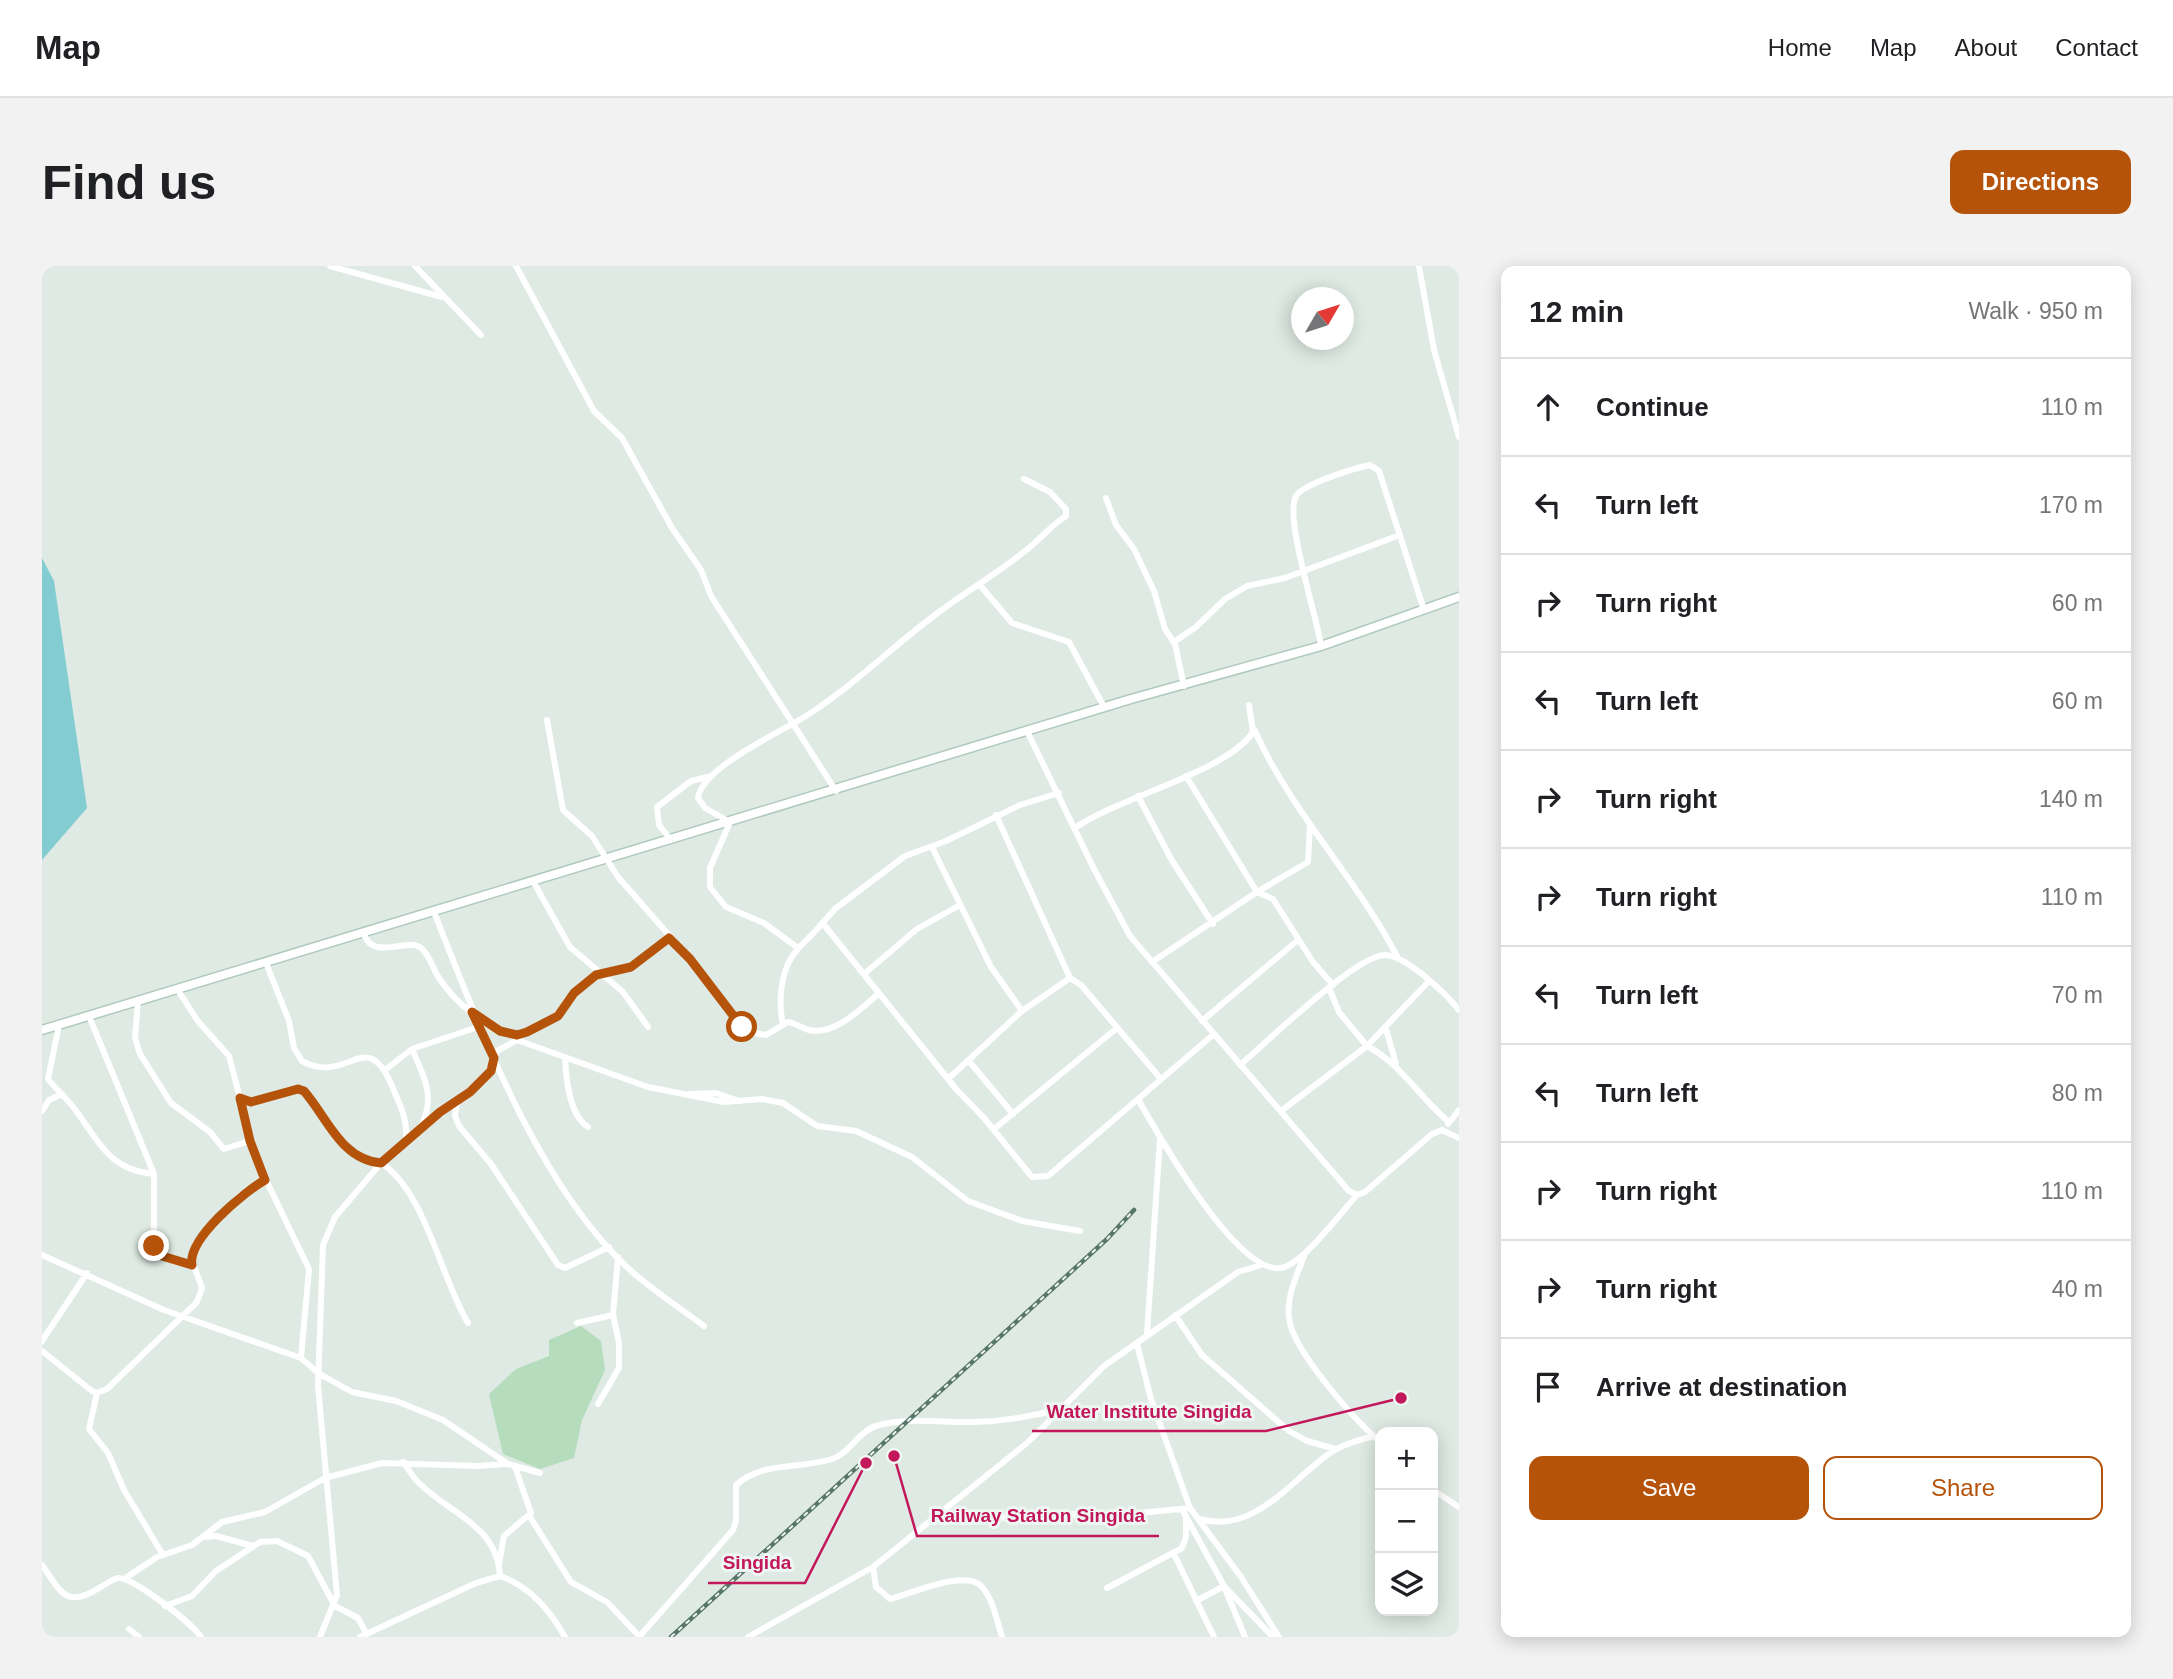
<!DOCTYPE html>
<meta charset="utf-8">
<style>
body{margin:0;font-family:Helvetica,sans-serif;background:#f2f2f2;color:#202124}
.controls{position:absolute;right:21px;bottom:21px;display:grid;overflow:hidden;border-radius:14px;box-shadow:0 4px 18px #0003}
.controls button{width:63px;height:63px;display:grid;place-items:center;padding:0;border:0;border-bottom:2px solid #e0e0e0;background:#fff;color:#202124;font:35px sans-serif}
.compass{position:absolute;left:1249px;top:21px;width:63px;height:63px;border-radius:50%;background:#fff;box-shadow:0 4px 18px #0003;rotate:51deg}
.stop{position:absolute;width:21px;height:21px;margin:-16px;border:5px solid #b45309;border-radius:50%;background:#fff}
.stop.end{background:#b45309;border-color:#fff;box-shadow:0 2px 7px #0008}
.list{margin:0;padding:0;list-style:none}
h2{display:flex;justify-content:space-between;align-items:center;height:91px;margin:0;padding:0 28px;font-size:30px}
h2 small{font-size:23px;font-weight:400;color:#757577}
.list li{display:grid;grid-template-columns:46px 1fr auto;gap:21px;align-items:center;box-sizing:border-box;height:98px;padding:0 28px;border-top:2px solid #e0e0e0}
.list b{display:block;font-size:26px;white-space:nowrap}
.list em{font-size:23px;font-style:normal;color:#757577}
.actions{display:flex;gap:14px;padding:21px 28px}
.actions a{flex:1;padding:16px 0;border:2px solid #b45309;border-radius:14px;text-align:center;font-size:24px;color:#b45309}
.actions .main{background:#b45309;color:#fff}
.icon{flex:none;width:38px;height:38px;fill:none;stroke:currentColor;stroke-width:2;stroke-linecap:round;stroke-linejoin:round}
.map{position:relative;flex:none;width:1417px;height:1371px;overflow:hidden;border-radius:14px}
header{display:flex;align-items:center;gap:42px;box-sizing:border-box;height:98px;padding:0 35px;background:#fff;border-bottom:2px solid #e0e0e0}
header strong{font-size:33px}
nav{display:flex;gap:38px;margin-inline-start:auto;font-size:24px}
.intro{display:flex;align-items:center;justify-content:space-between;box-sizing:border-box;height:168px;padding:0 42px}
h1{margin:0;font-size:49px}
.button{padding:18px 32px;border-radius:14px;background:#b45309;color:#fff;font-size:24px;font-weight:700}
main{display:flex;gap:42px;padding:0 42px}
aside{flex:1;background:#fff;border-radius:14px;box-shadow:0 4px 18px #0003}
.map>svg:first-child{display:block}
.green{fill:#b5dcbc}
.water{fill:#83cdd2}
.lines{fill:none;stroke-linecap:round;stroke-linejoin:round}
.secondary-casing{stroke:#b1cabe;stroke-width:11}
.minor{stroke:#fff;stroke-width:6}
.secondary{stroke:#fff;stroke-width:8}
.rail-casing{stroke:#59766b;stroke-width:4.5}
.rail{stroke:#eef7f1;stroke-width:2;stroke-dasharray:5;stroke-linecap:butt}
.route{stroke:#b45309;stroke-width:9}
.leader{fill:none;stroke:#c2185b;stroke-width:2.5}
.callout-dot{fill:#c2185b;stroke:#eef7f1;stroke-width:2.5}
.callout-label{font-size:19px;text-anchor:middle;font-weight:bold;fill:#c2185b;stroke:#eef7f1;stroke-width:6;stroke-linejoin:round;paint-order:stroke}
</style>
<header>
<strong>Map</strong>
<nav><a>Home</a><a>Map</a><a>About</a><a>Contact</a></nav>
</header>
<div class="intro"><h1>Find us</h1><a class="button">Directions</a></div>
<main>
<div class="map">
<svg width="1417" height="1371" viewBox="0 0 1417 1371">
<rect width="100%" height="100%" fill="#deeae3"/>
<path class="green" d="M 539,1060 L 559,1075 L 563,1104 L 540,1154 L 532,1192 L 498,1203 L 461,1188 L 447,1128 L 474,1103 L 507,1090 L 507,1074 Z"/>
<path class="water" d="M 0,292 L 12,315 L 45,542 L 0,594 Z"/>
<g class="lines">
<g class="secondary-casing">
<path id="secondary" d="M 0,764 L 1089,433 L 1279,380 L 1417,331"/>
</g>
<path class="minor" d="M 288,0 L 400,31
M 373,0 L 439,69
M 474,0 L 552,145 L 580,172 L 630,262 L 659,304 L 669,330 L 794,525
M 1377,0 L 1392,84 L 1417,171
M 1064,232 L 1074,259 L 1092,283 L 1112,325 L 1123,363 L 1133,378 L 1142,420
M 937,318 L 970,357 L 1027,376 L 1062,441
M 1132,376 L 1154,361 L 1183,333 L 1205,320 L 1243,312 L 1358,269
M 1279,380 C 1275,350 1242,252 1254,230 C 1261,218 1313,202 1328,199 L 1337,205 L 1382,344
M 505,454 L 521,544 L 550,570 L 576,611 L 648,693 L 700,761 L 707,766 L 724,769 L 746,756 C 754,757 759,762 767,764 C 792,770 819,743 836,728
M 1212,463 C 1249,546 1314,611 1356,692
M 985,465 L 1052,603 L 1088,670 L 1307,925 L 1315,929 L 1323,926 L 1390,868 L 1400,864 L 1417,872
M 1144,510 L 1215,626 L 1266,596 L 1268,559
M 1017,527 L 978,539 L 904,575 L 863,590 L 794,642 L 781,656 L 783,660 L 914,823 L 942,852 L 990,911 L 1006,910 L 1172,768
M 1096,530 L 1129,593 L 1171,658
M 954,549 L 1028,712
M 1033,562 C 1077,531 1185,506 1211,466 L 1207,439
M 629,574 L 617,559 L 615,541 L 649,515 L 670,510
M 890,581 L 949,701 L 980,745
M 491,615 L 528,681 L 581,726 L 606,761
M 392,646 C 438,762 495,919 589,1005 C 612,1025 638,1042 662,1060
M 322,668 C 331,696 368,670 380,683 C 388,690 391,703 397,712 C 413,737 445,763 475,770 L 515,750 L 532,727 L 554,709 L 589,700 L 627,672
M 756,682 L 722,657 L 684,641 L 668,621 L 668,602 L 688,556 L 663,542 L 656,532 C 660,501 739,466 764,450 C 808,422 847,384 889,352 C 921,327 957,307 988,281 C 1001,270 1010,259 1024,250 L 1024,243 L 1008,226 L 982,213
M 1110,696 L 1215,626 L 1231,633 L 1271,696 L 1291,719
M 224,697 L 247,755 L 252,782 L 260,795 C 307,821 325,755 352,825 C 360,843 367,858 363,878
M 822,708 L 875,663 L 918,639
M 1287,722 L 1297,746 L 1325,780 L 1387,715
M 136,724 L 155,754 L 187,790 L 198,832 L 209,836 L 255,823 L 263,825 C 285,851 299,894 339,897 L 398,846 L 428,826 L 445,811 L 455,785 L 475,774 L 606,821 L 682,836 L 720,833 L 741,837 L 775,860 L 814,865 L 870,891 L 926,935 L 980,955 L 1038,965
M 96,735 L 93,772 L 98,788 L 129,837 L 168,866 L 182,883 L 208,875
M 47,750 L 112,908 L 112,980 L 120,990 L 151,999
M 1160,755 L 1256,674
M 17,759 L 6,813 C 14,823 24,832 32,842 C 57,875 66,904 112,908
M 741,759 C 736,735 738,703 755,684 C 763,674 773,667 781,656
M 1344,763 L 1354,798
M 370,783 C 382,810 394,832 379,860
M 523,792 C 524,813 527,849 546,861
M 927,795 L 971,848
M 1198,799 C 1223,778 1317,686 1344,689 C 1366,691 1404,728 1417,744
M 343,804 L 370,783 L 436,761
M 907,812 L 980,745 L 1028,712 L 1039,719 L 1119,813
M 647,828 L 674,827 L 697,835
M 198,832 L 208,875 L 224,914 L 267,1003 L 259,1092 L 276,1107 L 310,1126 L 354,1135 L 401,1154 L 466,1198 L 498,1207
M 415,835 L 413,850 L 417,860 L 449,898 L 516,999 L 523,1002 L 567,981
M 1097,835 C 1117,870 1194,1007 1238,1002 C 1260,1000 1299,946 1315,929
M 0,845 L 7,834 L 20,828
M 1239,845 L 1325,780 C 1358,797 1378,832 1407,856
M 1406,858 L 1417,844
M 952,863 L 1075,762
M 0,989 L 122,1044 L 259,1092
M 1262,990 C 1255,1009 1244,1031 1247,1052 C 1250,1084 1313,1154 1338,1176
M 1133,1049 L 1160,1089 L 1247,1165 L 1265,1175 L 1294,1183
M 535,1057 L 571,1049
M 1105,1068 L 1118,873
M 0,1075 L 45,1007
M 1095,1078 L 1109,1133 L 1148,1242 L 1199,1311 L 1237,1371
M 0,1085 L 50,1125 L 55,1127 L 65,1123 L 155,1036 L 160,1022 L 149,992 L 153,978 L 198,929 L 224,914
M 55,1127 L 47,1163 L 66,1187 L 82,1224 L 121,1289
M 556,1138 L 577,1102 L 577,1077 L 571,1049 L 576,991
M 361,1196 C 367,1203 371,1212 378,1218 C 408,1248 455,1259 458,1310 C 487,1320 508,1344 523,1371
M 1391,1224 L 1417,1241
M 1141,1245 L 1182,1320 L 1203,1371
M 488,1251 L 529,1316 L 565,1336 L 597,1370
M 896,1251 L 1002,1252 L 1030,1248 L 1058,1251 L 1148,1242
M 1158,1253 C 1214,1269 1251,1211 1291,1185 C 1303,1177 1318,1174 1332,1170
M 164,1271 L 174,1270 L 211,1280
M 1132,1288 L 1172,1371
M 457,1298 L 462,1270 L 489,1247 L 473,1201
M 0,1299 C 19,1326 24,1343 57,1322 C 63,1319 70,1313 76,1312 C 91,1311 151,1358 159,1371
M 831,1301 L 834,1321 L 848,1333 C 869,1328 925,1302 940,1321 C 951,1333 955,1355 960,1371
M 82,1313 L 115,1291 L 150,1279 L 180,1256 L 223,1246 L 283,1212 L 340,1197 L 436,1200 L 464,1198
M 1065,1322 L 1140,1282 L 1144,1271 L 1144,1253
M 1154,1335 L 1182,1320 L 1231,1371
M 123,1340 L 150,1330 L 174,1305 L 218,1276 L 235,1275 L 266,1290 L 293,1340 L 316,1352 L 324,1367
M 87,1363 L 97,1371
M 278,1371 L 295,1329 L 276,1120 L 281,979 L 293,951 L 339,897 C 383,925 398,1010 426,1057
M 318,1371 L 434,1317 L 458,1310
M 597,1371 L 691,1264 L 694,1255 L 694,1219 C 721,1195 759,1203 790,1193 C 809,1187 816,1164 837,1159 C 867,1151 902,1157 933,1156 C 961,1155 989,1151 1017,1143
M 706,1371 L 831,1301 L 985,1177 L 1062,1100 L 1196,1006 L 1219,999"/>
<use href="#secondary" class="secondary"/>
<g class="rail-casing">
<path id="rail" d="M 629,1371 L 1065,973 L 1092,944"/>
</g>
<use href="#rail" class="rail"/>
</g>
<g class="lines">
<path class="route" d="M 112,980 L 120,990 L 150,999 C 145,973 202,926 223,914 L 208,875 L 198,832 L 209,836 L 256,823 L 262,825 C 285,851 299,894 339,897 L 398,846 L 428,826 L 449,805 L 452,792 L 430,746 L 458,765 L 475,769 L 485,766 L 516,750 L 532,727 L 554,709 L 589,701 L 627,672 L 648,693 L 700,761"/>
</g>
<path class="leader" d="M1359 1132L1224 1165H990M852 1190L875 1270H1117M824 1197L763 1317H666"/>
<g class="callout-dot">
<circle cx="1359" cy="1132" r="7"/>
<circle cx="852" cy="1190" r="7"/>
<circle cx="824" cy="1197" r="7"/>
</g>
<g class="callout-label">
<text x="1107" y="1152">Water Institute Singida</text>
<text x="996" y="1256">Railway Station Singida</text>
<text x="715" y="1303">Singida</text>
</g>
</svg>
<div class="controls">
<button>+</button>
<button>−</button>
<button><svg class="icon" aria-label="layers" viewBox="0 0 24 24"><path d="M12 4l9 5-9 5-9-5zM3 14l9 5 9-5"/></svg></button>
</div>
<svg class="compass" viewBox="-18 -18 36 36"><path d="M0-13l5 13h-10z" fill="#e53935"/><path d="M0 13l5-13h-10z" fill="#757577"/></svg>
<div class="stop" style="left:700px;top:761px"></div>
<div class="stop end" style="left:112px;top:980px"></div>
</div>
<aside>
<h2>12 min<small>Walk · 950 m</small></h2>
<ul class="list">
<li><svg class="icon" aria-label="ahead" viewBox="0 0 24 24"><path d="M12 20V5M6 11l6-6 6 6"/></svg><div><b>Continue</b></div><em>110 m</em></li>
<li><svg class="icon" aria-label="left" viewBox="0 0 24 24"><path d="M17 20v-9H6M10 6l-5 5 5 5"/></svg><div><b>Turn left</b></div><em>170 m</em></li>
<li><svg class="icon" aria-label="right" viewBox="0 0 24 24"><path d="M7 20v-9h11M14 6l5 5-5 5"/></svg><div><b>Turn right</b></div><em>60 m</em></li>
<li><svg class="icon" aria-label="left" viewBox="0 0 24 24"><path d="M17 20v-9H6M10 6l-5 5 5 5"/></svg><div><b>Turn left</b></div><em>60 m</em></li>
<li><svg class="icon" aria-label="right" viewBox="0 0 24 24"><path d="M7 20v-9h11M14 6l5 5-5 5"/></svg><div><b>Turn right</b></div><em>140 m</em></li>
<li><svg class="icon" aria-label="right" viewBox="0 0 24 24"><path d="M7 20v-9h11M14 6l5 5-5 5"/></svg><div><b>Turn right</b></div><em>110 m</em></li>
<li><svg class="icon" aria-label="left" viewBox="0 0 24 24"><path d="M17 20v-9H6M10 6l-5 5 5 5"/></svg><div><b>Turn left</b></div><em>70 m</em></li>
<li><svg class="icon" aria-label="left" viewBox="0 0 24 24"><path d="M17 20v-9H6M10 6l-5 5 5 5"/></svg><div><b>Turn left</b></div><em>80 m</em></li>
<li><svg class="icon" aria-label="right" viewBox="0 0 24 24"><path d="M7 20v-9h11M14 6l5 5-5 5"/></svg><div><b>Turn right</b></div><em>110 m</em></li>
<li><svg class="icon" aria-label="right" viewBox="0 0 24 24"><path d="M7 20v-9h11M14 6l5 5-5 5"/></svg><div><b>Turn right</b></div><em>40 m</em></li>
<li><svg class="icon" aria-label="arrive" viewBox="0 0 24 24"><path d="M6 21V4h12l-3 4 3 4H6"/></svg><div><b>Arrive at destination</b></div></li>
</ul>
<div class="actions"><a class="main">Save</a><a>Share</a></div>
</aside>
</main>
